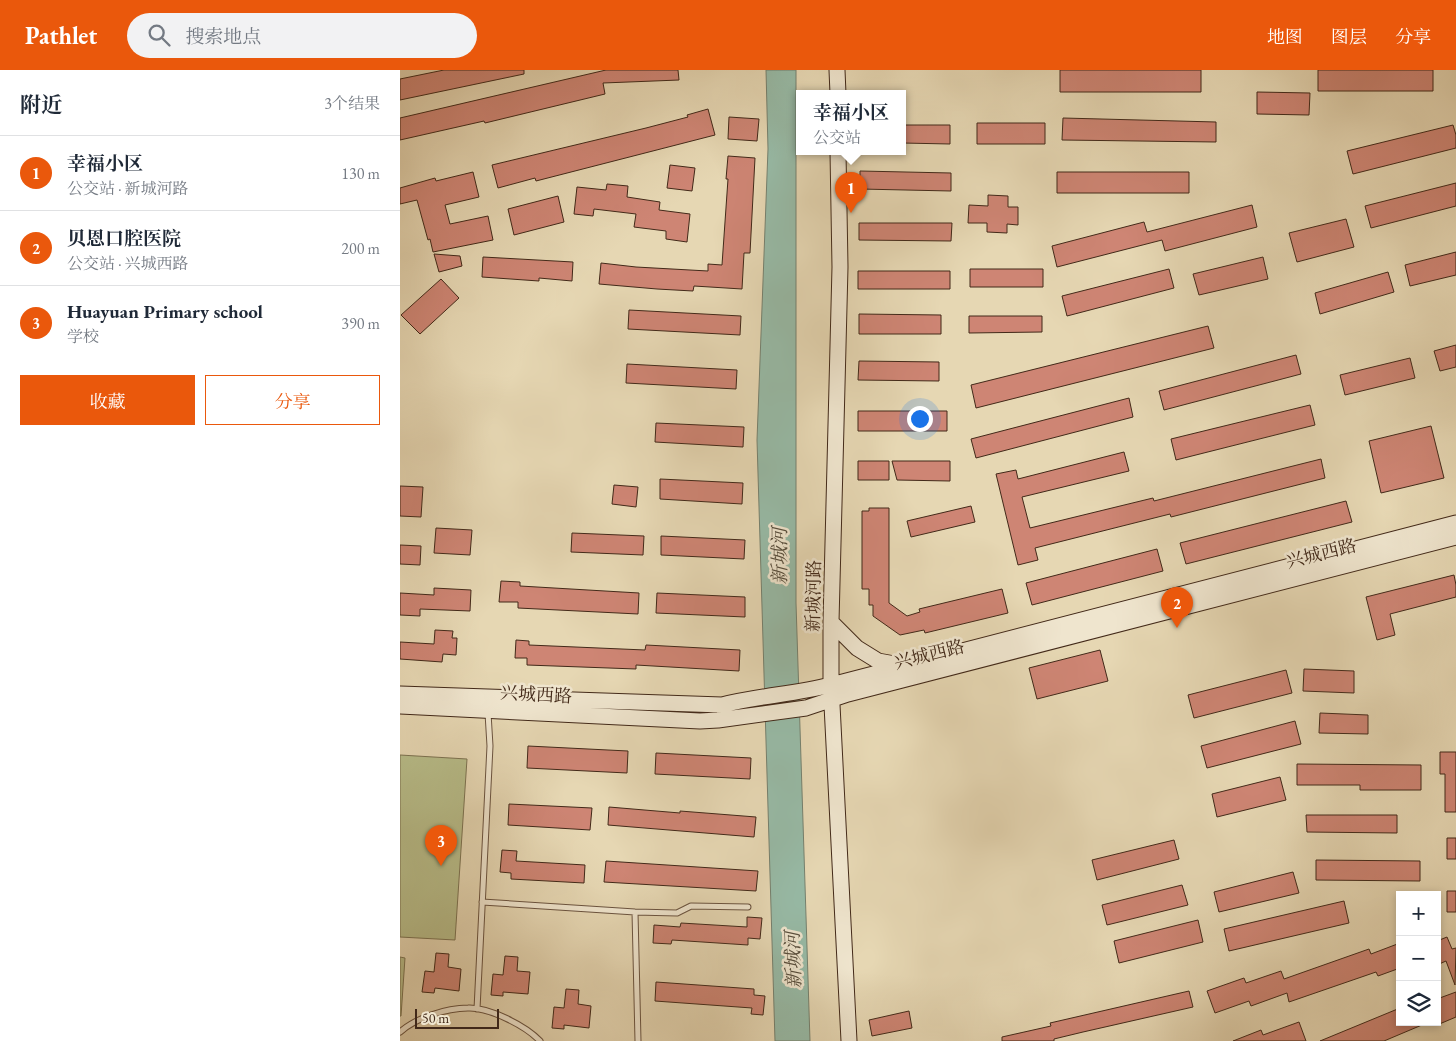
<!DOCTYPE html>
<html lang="zh">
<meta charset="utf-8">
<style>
body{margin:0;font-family:"EB Garamond","Noto Serif SC",serif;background:#f2f2f3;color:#1f2937}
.controls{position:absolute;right:15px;bottom:15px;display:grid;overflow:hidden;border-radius:0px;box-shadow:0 2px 8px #0003}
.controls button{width:45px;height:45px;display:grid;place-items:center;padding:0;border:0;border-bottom:1px solid #e0e1e3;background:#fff;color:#1f2937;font:25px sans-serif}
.scale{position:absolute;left:15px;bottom:12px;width:84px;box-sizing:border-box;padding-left:5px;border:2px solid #422919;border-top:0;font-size:14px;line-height:18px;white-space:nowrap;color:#422919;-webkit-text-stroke:4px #efe5ce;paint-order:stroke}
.you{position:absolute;left:519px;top:348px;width:18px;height:18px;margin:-12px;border:4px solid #fff;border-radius:50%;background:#1a73e8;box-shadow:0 0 0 8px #1a73e833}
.badge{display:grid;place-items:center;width:32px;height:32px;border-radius:50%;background:#ea580c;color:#fff;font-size:16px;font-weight:700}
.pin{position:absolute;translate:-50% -41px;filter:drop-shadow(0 1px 2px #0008)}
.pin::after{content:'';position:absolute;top:26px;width:18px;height:15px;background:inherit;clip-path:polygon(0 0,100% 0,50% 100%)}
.popup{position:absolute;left:396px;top:20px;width:110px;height:65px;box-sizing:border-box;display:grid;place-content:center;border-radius:0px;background:#fff;filter:drop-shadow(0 1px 4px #0005);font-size:16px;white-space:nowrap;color:#747a83}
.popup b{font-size:19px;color:#1f2937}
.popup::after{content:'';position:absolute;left:50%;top:100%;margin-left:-10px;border:10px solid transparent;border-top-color:#fff}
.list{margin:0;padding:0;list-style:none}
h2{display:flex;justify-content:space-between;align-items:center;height:65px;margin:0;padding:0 20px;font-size:21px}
h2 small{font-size:16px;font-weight:400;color:#747a83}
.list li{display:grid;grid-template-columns:32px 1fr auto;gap:15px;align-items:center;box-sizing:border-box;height:75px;padding:0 20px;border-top:1px solid #e0e1e3}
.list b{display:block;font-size:19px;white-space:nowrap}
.list p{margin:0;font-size:16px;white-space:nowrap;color:#747a83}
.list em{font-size:16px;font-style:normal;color:#747a83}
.actions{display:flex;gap:10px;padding:15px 20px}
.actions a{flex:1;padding:11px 0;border:1px solid #ea580c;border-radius:0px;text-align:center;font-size:18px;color:#ea580c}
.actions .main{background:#ea580c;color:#fff}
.icon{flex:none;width:28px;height:28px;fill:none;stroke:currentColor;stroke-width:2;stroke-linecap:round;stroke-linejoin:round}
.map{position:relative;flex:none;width:1056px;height:971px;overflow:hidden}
header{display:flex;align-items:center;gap:30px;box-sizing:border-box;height:70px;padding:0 25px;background:#ea580c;color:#fff}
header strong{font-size:24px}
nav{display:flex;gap:28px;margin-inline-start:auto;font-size:18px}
.search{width:350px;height:45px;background:#f2f2f3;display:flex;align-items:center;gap:12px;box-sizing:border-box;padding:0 18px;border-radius:28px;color:#747a83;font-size:19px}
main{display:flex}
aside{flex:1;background:#fff}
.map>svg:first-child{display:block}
.green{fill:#b8bd8a;stroke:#7d7352}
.water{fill:#97baa6;stroke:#75806e}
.building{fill:#ce8574;stroke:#422919}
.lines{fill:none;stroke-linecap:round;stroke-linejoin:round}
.lane-casing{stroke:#6b5440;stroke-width:7}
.secondary-casing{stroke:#422919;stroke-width:17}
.lane{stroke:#efe5ce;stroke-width:5}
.secondary{stroke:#efe5ce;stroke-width:15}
.labels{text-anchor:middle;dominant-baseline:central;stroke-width:5;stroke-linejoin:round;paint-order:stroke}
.street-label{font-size:18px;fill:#422919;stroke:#efe5ce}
.water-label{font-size:19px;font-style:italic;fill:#574d3c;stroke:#efe5ce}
</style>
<header>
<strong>Pathlet</strong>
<div class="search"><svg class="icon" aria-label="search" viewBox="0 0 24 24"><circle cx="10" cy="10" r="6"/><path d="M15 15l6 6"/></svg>搜索地点</div>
<nav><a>地图</a><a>图层</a><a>分享</a></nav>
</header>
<main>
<aside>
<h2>附近<small>3个结果</small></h2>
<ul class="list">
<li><span class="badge">1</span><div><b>幸福小区</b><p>公交站 · 新城河路</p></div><em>130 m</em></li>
<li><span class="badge">2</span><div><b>贝恩口腔医院</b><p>公交站 · 兴城西路</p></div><em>200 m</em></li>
<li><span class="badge">3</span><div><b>Huayuan Primary school</b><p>学校</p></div><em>390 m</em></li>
</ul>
<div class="actions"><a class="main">收藏</a><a>分享</a></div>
</aside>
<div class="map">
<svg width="1056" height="971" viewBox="0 0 1056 971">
<rect width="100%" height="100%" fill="#e6d7b3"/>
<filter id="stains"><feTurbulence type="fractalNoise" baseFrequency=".004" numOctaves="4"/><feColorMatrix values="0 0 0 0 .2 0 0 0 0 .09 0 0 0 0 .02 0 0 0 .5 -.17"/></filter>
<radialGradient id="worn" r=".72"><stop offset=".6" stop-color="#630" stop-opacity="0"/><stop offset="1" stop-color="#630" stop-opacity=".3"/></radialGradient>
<path class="green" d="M 0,685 L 67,689 L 55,870 L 0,867 Z
M 0,887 L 5,888 L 1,946 L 0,946 Z"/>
<path class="water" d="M 366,0 L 396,0 L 396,533 L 410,971 L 375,971 L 357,370 L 368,79 Z"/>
<path class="building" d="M 44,0 L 124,0 L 124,4 L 0,30 L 0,9 Z
M 206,0 L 278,0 L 279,10 L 203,13 L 205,24 L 85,53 L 84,51 L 0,70 L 0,48 Z
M 660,0 L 801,0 L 801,22 L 660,22 Z
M 918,0 L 1033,0 L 1033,21 L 918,21 Z
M 857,22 L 910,23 L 909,45 L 857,44 Z
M 308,39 L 315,65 L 136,111 L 135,108 L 98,118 L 92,95 L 246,58 L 288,47 L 287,45 Z
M 329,47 L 359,49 L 357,71 L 328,69 Z
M 663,48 L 816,52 L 816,72 L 662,70 Z
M 577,53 L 645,53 L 645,74 L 577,74 Z
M 502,55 L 550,55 L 550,74 L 502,73 Z
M 1053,55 L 1056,65 L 1056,78 L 953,104 L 947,81 Z
M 328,86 L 355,88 L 350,183 L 344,183 L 342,219 L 294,216 L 293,221 L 257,219 L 199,214 L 201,193 L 236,197 L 308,201 L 308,194 L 322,195 L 328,109 L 326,109 Z
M 270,95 L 295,98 L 292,121 L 267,118 Z
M 460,101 L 551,103 L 551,121 L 460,119 Z
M 73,102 L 79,127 L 45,135 L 50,154 L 88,146 L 93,170 L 33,182 L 30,169 L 28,170 L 17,130 L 0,134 L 0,118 L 35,108 L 36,111 Z
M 657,102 L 789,102 L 789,123 L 657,123 Z
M 1056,113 L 1056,136 L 971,158 L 965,136 Z
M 207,114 L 228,116 L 227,127 L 260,132 L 259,140 L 290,144 L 287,172 L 266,169 L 266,161 L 234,157 L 236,144 L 194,139 L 193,146 L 174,144 L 177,117 L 206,120 Z
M 588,125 L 608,126 L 608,137 L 618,137 L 618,155 L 607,154 L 607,163 L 587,162 L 587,153 L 568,153 L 569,135 L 588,136 Z
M 158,126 L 164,152 L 114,165 L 108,139 Z
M 852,135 L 857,157 L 765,181 L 762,170 L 657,197 L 652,176 L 744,152 L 747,162 Z
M 946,149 L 954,177 L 897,192 L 889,163 Z
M 459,153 L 552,153 L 551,171 L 459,170 Z
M 1056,182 L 1056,205 L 1010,216 L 1005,195 Z
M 34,184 L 60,186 L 62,196 L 39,202 Z
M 83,187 L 173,192 L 172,211 L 139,208 L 139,211 L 82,207 Z
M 863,187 L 868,209 L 799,225 L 793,204 Z
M 570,199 L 643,199 L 643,217 L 570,217 Z
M 769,199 L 774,218 L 667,246 L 662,226 Z
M 458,201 L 550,201 L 550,219 L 458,219 Z
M 988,202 L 994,222 L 920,244 L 915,223 Z
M 41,209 L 59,228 L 20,264 L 1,245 Z
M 229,240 L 341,246 L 340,265 L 228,259 Z
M 459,244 L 541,245 L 541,264 L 459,264 Z
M 569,246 L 642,246 L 642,262 L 569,263 Z
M 808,256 L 814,278 L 576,338 L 571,315 Z
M 1056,275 L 1056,297 L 1040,301 L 1034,281 Z
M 896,285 L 901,304 L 764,340 L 759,321 Z
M 1010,288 L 1015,308 L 945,325 L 940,305 Z
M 459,291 L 539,292 L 539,311 L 458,310 Z
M 227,294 L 337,300 L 336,319 L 226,313 Z
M 729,328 L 733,347 L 576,388 L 571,369 Z
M 910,335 L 915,355 L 776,390 L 771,369 Z
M 458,341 L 547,341 L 547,361 L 458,361 Z
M 256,353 L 344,357 L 343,377 L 255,372 Z
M 1031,356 L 1044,408 L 981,423 L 969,371 Z
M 724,382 L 729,401 L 622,427 L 630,458 L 753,428 L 754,431 L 921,389 L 925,408 L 771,447 L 770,444 L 635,478 L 638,490 L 618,495 L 596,404 L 616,400 L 618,409 Z
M 458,391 L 489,391 L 489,410 L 458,410 Z
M 492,391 L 550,391 L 550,411 L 497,410 Z
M 260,409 L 343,413 L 342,434 L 260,429 Z
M 214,415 L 238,417 L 236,437 L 212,434 Z
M 0,416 L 23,417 L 21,447 L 0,446 Z
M 946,431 L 952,452 L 786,494 L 780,473 Z
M 571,436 L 575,452 L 511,467 L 507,451 Z
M 469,438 L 489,438 L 489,533 L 507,546 L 520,542 L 519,539 L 602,519 L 608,543 L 525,563 L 524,560 L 500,565 L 473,546 L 473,535 L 469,535 L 469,519 L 462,519 L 462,441 L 469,441 Z
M 36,458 L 72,460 L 70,485 L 34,483 Z
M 172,463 L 244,466 L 243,485 L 171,482 Z
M 261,466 L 345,470 L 344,489 L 261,485 Z
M 0,475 L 21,476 L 20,495 L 0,494 Z
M 757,479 L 763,501 L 632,535 L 626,513 Z
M 1054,505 L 1056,515 L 1056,527 L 990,544 L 995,565 L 977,570 L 966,527 Z
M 101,511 L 120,512 L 120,516 L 239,523 L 238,544 L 118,538 L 118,532 L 99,532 Z
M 34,518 L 71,520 L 70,541 L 20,539 L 20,546 L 0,545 L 0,523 L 34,525 Z
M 257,523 L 345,527 L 345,547 L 256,543 Z
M 35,560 L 53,561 L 52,568 L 57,568 L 56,585 L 43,584 L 42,592 L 0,589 L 0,572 L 34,574 Z
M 116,570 L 129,571 L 129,575 L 245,580 L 246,575 L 340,580 L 339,601 L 236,595 L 236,599 L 127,595 L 127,588 L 115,588 Z
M 700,580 L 708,611 L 637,629 L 629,598 Z
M 904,599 L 954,601 L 954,623 L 903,621 Z
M 886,600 L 892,623 L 794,648 L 788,625 Z
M 920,643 L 968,645 L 968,664 L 919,663 Z
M 895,651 L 901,674 L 807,698 L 801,676 Z
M 128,676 L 228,681 L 227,703 L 127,698 Z
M 1040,682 L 1056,682 L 1056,742 L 1045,742 L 1045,704 L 1040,704 Z
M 256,683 L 351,688 L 350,709 L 255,704 Z
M 897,694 L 1021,695 L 1021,720 L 960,720 L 960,715 L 897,715 Z
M 880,707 L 886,730 L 817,747 L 812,724 Z
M 109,734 L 192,738 L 190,760 L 108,755 Z
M 209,737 L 280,743 L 280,741 L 356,747 L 354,767 L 208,755 Z
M 906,745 L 997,745 L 997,763 L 907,762 Z
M 1047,768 L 1056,768 L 1056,789 L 1047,789 Z
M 774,770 L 779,789 L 697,810 L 692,790 Z
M 102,780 L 117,781 L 116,791 L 185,795 L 184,813 L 111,809 L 111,803 L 100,802 Z
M 916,790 L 1020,791 L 1020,811 L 916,810 Z
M 206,791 L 358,801 L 356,821 L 204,812 Z
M 893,802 L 899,823 L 819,842 L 814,822 Z
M 782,815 L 788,835 L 707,855 L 702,835 Z
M 1047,821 L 1056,821 L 1056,842 L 1047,842 Z
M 944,831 L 949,853 L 829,881 L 824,859 Z
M 347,847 L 362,848 L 360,869 L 348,868 L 348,875 L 272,870 L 271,874 L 253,873 L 254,855 L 280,857 L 281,853 L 347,857 Z
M 798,850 L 803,872 L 719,893 L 714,871 Z
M 1047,867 L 1052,879 L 1056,878 L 1055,915 L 1046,891 L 1037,895 L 1037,871 Z
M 1000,873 L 1000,898 L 978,906 L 976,902 L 889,932 L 887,923 L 851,936 L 849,931 L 815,943 L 807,921 L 844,908 L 846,913 L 881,901 L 884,909 L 969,879 L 971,884 Z
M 36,883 L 49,884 L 48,897 L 61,899 L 59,921 L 35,918 L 34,923 L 22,922 L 25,901 L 34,902 Z
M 105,886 L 118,887 L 117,901 L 130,902 L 128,924 L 103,922 L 103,926 L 91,925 L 93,904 L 103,905 Z
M 256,912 L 354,919 L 354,925 L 365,926 L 363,945 L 351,944 L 352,938 L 255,931 Z
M 166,919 L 179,920 L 178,934 L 191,936 L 189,958 L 164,955 L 164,959 L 152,958 L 154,937 L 164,938 Z
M 789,921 L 793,937 L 683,962 L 654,969 L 654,971 L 602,971 L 602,967 L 651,956 L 650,953 Z
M 1056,922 L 1056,947 L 1037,955 L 1037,929 Z
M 1000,938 L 1000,952 L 1029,952 L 984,971 L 920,971 Z
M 509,941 L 512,958 L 472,966 L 469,950 Z
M 899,952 L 906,971 L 833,971 L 861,960 L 863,965 Z"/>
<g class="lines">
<g class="lane-casing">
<path id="lane" d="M 82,832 L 235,842 L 277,843 L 291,836 L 348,837
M 235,842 L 238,971
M 77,939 L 90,676 L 88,643
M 0,962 C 16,948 46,938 68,938 C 89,937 126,956 140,971"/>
</g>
<g class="secondary-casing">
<path id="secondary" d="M 437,0 L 438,24
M 438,82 L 440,197 L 431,552 L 431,615 L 449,971
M 431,552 L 457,578 L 478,591 L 500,595
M 0,624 L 322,635 C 358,626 395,624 431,615 L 1056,453
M 0,636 L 300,651 L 318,650 L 406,638 L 448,624 L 1056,467"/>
</g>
<use href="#lane" class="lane"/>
<use href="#secondary" class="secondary"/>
</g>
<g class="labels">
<g class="street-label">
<text transform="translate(921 483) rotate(-14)">兴城西路</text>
<text transform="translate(413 526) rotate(-89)">新城河路</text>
<text transform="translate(529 584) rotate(-14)">兴城西路</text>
<text transform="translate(136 624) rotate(3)">兴城西路</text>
</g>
<g class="water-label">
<text transform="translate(379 486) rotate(-90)">新城河</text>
<text transform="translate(393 890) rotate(-92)">新城河</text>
</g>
</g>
<rect width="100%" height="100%" filter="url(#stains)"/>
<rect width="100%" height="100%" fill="url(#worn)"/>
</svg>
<div class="controls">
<button>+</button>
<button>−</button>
<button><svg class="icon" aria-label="layers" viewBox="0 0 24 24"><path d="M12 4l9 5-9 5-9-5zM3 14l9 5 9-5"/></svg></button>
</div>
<div class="scale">50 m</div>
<div class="you"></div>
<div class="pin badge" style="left:451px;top:143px">1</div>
<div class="popup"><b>幸福小区</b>公交站</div>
<div class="pin badge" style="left:777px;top:558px">2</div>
<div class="pin badge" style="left:41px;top:796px">3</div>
</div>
</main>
